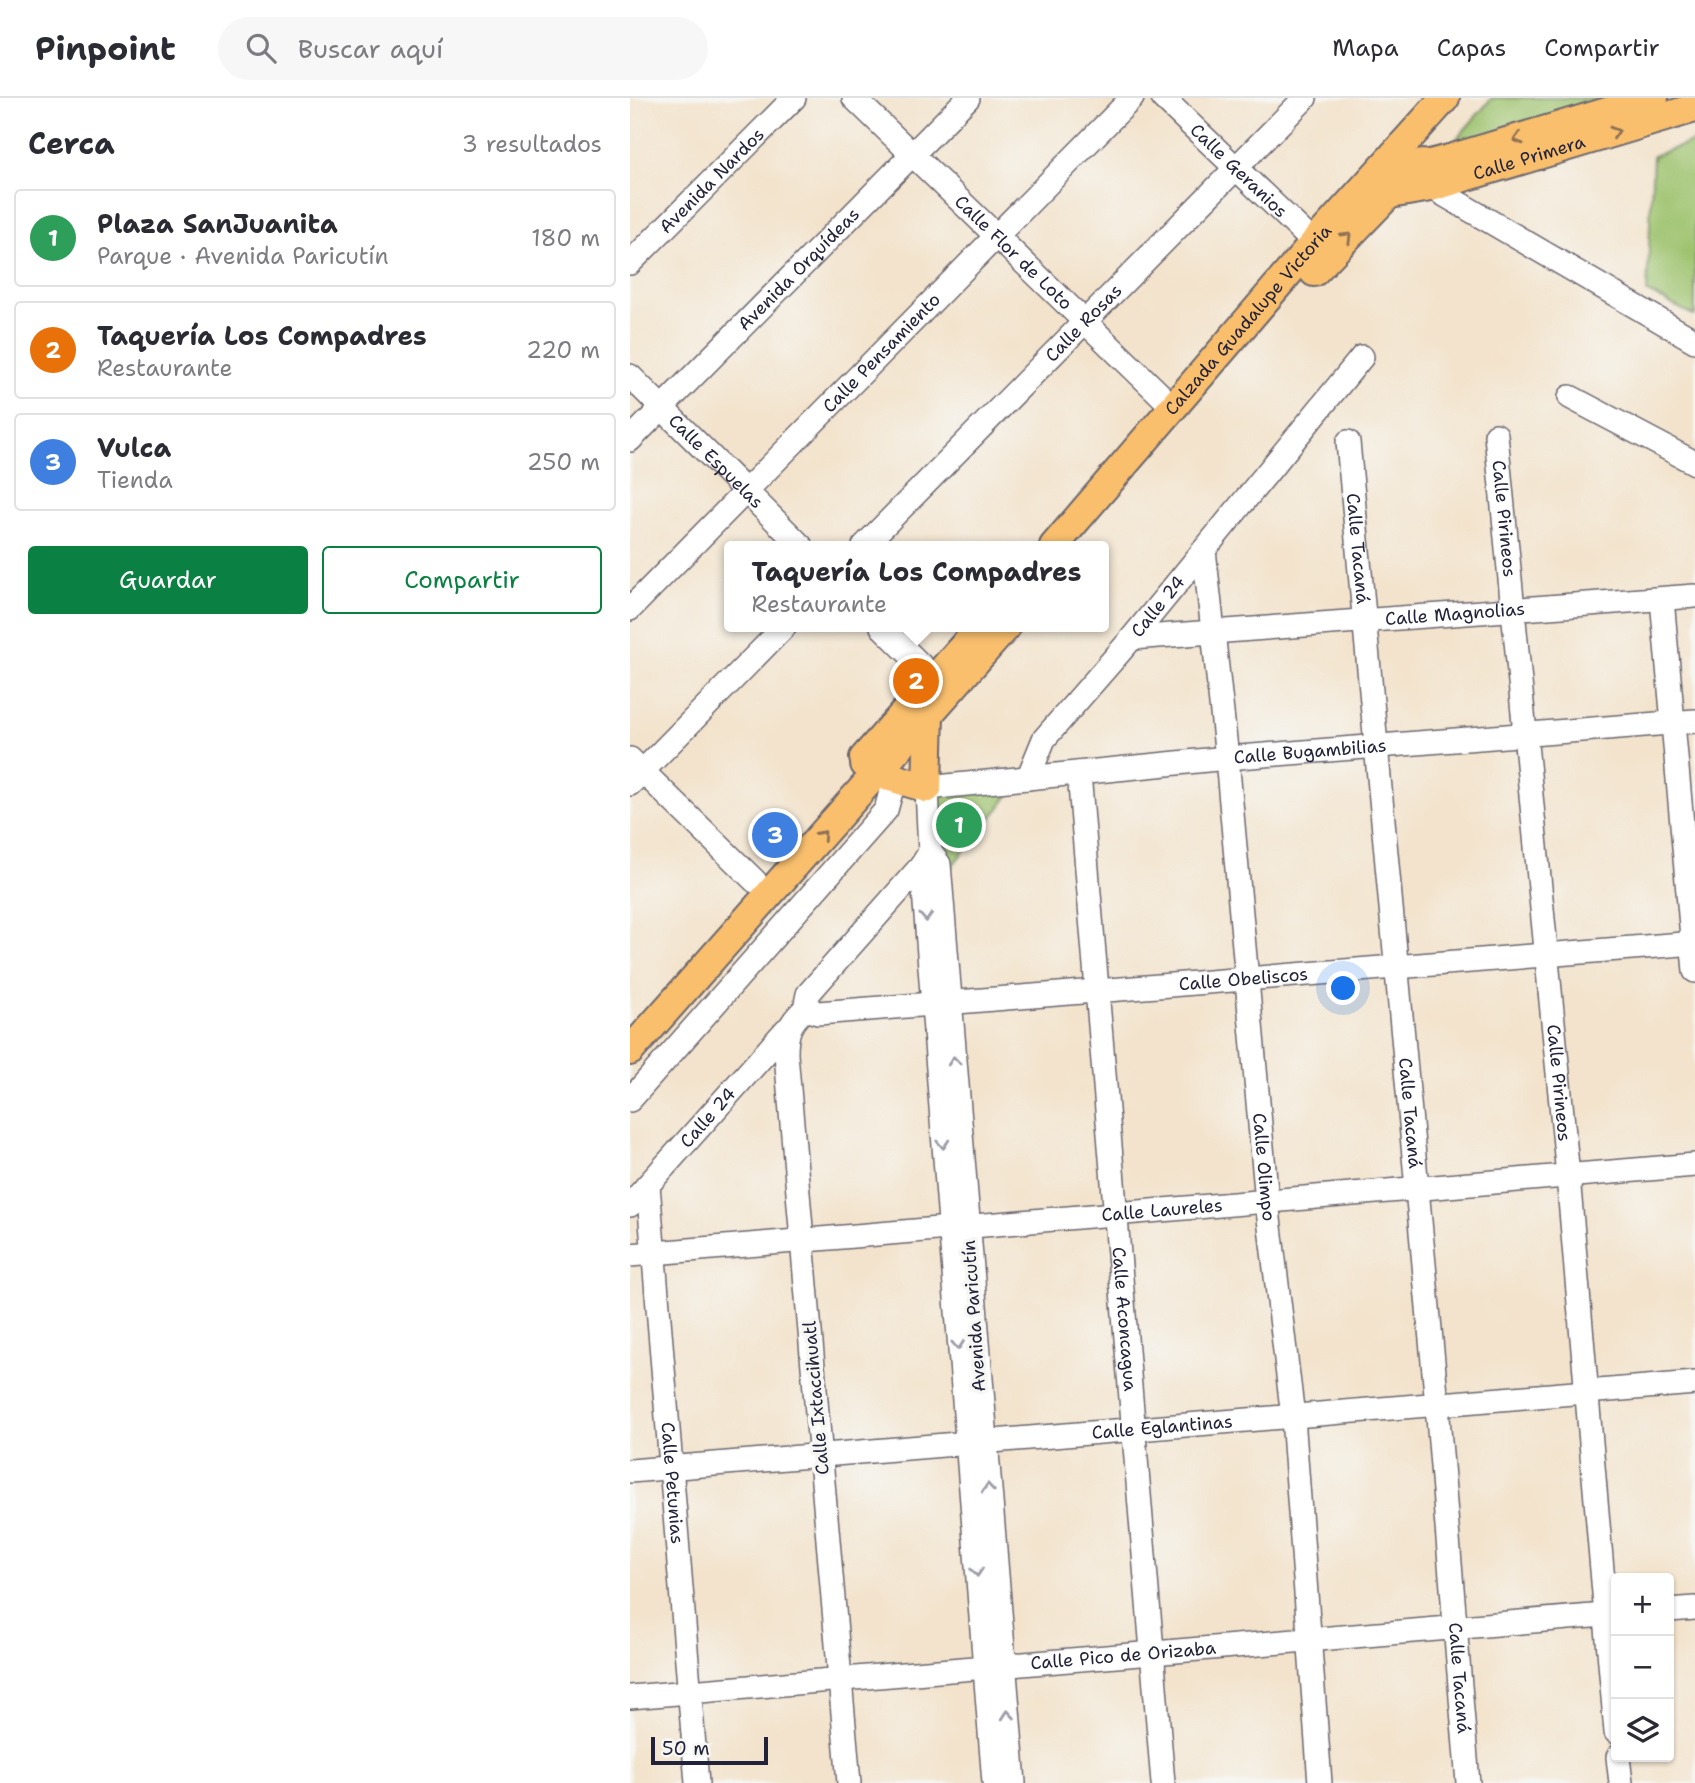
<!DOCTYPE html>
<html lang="es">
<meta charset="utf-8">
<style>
body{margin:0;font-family:"Shantell Sans",sans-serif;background:#f7f7f7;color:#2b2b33}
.controls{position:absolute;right:21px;bottom:21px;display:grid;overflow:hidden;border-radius:7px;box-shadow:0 2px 5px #0004}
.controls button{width:63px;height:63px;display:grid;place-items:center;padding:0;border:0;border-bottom:2px solid #e1e1e2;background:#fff;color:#2b2b33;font:35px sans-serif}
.scale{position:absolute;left:21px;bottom:18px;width:117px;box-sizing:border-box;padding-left:7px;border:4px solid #22223b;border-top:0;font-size:19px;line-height:24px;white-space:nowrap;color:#22223b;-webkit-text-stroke:5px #f6f6f2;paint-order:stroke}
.you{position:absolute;left:714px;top:891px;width:24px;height:24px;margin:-18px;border:5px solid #fff;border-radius:50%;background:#1a73e8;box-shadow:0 0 0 10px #1a73e833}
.badge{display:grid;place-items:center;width:46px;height:46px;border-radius:50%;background:#0b8043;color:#fff;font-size:23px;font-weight:700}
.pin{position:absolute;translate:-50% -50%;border:4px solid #fff;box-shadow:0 2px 7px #0006}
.popup{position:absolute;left:94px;top:443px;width:385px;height:91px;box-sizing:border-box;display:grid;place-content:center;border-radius:7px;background:#fff;filter:drop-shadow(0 2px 5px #0005);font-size:23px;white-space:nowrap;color:#7c7c81}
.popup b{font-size:26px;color:#2b2b33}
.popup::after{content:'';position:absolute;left:50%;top:100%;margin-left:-14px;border:14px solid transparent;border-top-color:#fff}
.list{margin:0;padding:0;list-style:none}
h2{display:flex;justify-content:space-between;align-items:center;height:91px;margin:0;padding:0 28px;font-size:30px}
h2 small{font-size:23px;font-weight:400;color:#7c7c81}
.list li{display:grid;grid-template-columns:46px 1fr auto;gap:21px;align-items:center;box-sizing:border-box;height:98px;margin:0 14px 14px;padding:0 14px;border:2px solid #e1e1e2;border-radius:7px}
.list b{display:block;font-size:26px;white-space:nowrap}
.list p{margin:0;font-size:23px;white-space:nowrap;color:#7c7c81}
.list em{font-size:23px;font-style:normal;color:#7c7c81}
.actions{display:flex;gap:14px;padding:21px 28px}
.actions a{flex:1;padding:16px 0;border:2px solid #0b8043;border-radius:7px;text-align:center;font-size:24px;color:#0b8043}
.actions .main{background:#0b8043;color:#fff}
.icon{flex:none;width:38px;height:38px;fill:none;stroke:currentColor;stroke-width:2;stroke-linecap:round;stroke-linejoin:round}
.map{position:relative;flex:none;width:1065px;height:1685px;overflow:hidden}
header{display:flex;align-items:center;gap:42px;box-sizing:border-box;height:98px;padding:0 35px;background:#fff;border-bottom:2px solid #e1e1e2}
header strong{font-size:33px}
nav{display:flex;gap:38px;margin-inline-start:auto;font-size:24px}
.search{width:490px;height:63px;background:#f7f7f7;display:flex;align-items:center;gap:18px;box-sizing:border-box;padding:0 24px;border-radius:38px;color:#7c7c81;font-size:26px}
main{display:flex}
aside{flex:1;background:#fff}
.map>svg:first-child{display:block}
.green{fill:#9dc26d;stroke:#607254;stroke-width:2}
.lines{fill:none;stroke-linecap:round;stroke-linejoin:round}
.minor-casing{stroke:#6b666e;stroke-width:26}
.major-casing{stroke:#6b666e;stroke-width:32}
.minor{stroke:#fff;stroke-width:23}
.major{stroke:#f9bf6d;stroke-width:28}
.oneway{stroke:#8e7054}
.oneway2{stroke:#9c9ca7}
.labels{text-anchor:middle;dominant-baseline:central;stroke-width:7;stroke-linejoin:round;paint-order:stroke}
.street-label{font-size:18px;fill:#22223b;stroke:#f6f6f2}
</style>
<header>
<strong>Pinpoint</strong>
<div class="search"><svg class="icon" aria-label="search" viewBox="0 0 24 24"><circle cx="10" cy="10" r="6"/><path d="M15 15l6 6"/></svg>Buscar aquí</div>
<nav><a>Mapa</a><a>Capas</a><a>Compartir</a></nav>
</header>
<main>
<aside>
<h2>Cerca<small>3 resultados</small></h2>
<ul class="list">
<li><span class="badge" style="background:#2e9e5b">1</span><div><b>Plaza SanJuanita</b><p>Parque · Avenida Paricutín</p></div><em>180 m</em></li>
<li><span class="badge" style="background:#e8710a">2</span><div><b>Taquería Los Compadres</b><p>Restaurante</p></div><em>220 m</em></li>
<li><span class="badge" style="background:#3f7fe0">3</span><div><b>Vulca</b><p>Tienda</p></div><em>250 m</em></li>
</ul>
<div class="actions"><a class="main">Guardar</a><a>Compartir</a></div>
</aside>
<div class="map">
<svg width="1065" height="1685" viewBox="0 0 1065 1685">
<rect width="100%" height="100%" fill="#f6f6f2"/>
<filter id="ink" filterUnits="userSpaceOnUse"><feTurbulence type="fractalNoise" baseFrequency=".0143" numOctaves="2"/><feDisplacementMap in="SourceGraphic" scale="14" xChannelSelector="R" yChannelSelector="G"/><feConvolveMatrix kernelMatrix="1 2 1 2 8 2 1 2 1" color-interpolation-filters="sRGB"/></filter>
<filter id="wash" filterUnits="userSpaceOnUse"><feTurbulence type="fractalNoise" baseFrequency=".00686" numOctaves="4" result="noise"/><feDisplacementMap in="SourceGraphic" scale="28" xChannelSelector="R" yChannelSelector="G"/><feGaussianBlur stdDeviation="1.57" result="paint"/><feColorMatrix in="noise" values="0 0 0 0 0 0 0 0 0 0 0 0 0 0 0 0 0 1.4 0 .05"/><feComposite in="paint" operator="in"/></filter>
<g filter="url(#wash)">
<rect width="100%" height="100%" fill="#f3e3cc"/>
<path class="green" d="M 862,0 L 1022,0 L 827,60 L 823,45 Z
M 1065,43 L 1065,218 L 1017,194 L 1023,58 Z
M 390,684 L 314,778 L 298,692 Z"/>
</g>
<g filter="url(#ink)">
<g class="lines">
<g class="minor-casing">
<g id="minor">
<path id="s1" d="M 224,0 L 544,310"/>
<path id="s2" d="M 533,0 L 684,145"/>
<path d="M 801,89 L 1065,243"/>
<path id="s3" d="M 0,165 L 164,0"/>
<path id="s4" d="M 0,278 L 171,448"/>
<path d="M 940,299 L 1065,365"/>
<path id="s5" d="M 866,337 L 938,1078 L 986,1634"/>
<path id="s6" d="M 0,342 L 338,0"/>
<path id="s7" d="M 718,344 L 807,1307 L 838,1685"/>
<path id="s8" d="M 234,448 L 675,0"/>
<path id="s9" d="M 574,452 L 597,660 L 637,1104 L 663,1319 L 690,1685"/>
<path d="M 1032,501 L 1065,873"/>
<path id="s10" d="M 0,511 L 502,0"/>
<path d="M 252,529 L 316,592"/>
<path id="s11" d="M 502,540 L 1065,498"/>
<path d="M 0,661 L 125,783"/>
<path id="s12" d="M 449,675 L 533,1685"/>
<path id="s13" d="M 398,680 L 414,641 L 502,540 L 732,259"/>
<path d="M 0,686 L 154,529"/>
<path d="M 300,754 L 292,767 L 364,1685"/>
<path d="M 175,911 L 178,896 L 292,767 L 299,767"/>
<path d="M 0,1002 L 256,712 L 262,690"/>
<path id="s14" d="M 18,1087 L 67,1685"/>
<path id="s15" d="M 0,1107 L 156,932"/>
<path id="s16" d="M 0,1157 L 1065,1067"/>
<path id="s17" d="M 0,1373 L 1065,1285"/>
<path d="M 1039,1512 L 1065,1510"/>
<path id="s18" d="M 0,1599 L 986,1516"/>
<path d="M 988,1659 L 991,1685"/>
<path id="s19" d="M 219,1685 L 156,956 C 156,935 159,925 175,911 L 188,915 L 302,906 L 1065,845"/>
<path id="s20" d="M 384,1685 L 309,766 L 300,754 L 297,690 L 597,660 L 1065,623"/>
</g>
</g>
<g class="major-casing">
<g id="major">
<path d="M 770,67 L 800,66 L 823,60 L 1024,0"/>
<path id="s21" d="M 754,97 L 801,89 L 1065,10"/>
<path d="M 684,174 L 787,67"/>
<path id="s22" d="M 424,448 L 684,145 L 815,0"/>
<path d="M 234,660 L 347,533"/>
<path d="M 235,666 L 247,675 L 297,690"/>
<path d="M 297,690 L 299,616"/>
<path d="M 0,953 L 376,529"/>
</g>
</g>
<use href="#minor" class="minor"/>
<use href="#major" class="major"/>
</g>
<defs><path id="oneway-chevron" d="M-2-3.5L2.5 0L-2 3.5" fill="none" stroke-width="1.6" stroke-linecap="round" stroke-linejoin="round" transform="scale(1.75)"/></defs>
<g class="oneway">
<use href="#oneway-chevron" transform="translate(985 34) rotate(-17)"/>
<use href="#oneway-chevron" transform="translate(888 41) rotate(163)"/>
<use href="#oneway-chevron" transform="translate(717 139) rotate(-45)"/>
<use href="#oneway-chevron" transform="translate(192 737) rotate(-48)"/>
</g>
<g class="oneway2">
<use href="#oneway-chevron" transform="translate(296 819) rotate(86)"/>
<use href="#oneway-chevron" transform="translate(324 963) rotate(-95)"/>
<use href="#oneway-chevron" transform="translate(313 1046) rotate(86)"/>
<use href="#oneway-chevron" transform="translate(328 1247) rotate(86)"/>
<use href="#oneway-chevron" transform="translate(358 1390) rotate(-95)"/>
<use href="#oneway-chevron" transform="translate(347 1474) rotate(85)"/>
<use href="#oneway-chevron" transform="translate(378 1617) rotate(-95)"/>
</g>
</g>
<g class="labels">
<g class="street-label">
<text stroke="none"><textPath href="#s21" startOffset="150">Calle Primera</textPath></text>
<text stroke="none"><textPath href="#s2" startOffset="105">Calle Geranios</textPath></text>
<text stroke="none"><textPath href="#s3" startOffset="116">Avenida Nardos</textPath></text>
<text stroke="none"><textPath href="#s1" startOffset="222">Calle Flor de Loto</textPath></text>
<text stroke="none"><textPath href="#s6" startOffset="240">Avenida Orquídeas</textPath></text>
<text stroke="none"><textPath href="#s22" startOffset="298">Calzada Guadalupe Victoria</textPath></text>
<text stroke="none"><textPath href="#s8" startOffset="313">Calle Rosas</textPath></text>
<text stroke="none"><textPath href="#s10" startOffset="359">Calle Pensamiento</textPath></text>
<text stroke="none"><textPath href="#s4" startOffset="121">Calle Espuelas</textPath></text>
<text stroke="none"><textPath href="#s5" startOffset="84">Calle Pirineos</textPath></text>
<text stroke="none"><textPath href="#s7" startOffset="107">Calle Tacaná</textPath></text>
<text stroke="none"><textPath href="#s13" startOffset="217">Calle 24</textPath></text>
<text stroke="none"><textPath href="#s11" startOffset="324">Calle Magnolias</textPath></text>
<text stroke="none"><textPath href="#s20" startOffset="1386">Calle Bugambilias</textPath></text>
<text stroke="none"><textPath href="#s19" startOffset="1223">Calle Obeliscos</textPath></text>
<text stroke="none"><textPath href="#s5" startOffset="651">Calle Pirineos</textPath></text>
<text stroke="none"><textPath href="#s7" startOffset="674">Calle Tacaná</textPath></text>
<text stroke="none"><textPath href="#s15" startOffset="117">Calle 24</textPath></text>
<text stroke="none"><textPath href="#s9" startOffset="620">Calle Olimpo</textPath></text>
<text stroke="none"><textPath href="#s16" startOffset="534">Calle Laureles</textPath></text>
<text transform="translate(344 1218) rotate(-94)">Avenida Paricutín</text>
<text stroke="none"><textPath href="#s12" startOffset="548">Calle Aconcagua</textPath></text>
<text transform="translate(186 1300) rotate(-95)">Calle Ixtaccihuatl</text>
<text stroke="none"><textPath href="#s17" startOffset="534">Calle Eglantinas</textPath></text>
<text stroke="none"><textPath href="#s14" startOffset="299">Calle Petunias</textPath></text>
<text stroke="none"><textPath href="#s18" startOffset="495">Calle Pico de Orizaba</textPath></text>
<text stroke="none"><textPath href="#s7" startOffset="1241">Calle Tacaná</textPath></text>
</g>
</g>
</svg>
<div class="controls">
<button>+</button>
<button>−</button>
<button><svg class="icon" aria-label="layers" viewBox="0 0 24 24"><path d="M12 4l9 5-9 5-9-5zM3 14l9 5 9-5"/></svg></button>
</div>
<div class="scale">50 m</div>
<div class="you"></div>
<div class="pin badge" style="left:329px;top:727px;background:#2e9e5b">1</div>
<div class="pin badge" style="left:286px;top:583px;background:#e8710a">2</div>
<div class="popup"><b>Taquería Los Compadres</b>Restaurante</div>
<div class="pin badge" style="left:145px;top:737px;background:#3f7fe0">3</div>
</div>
</main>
